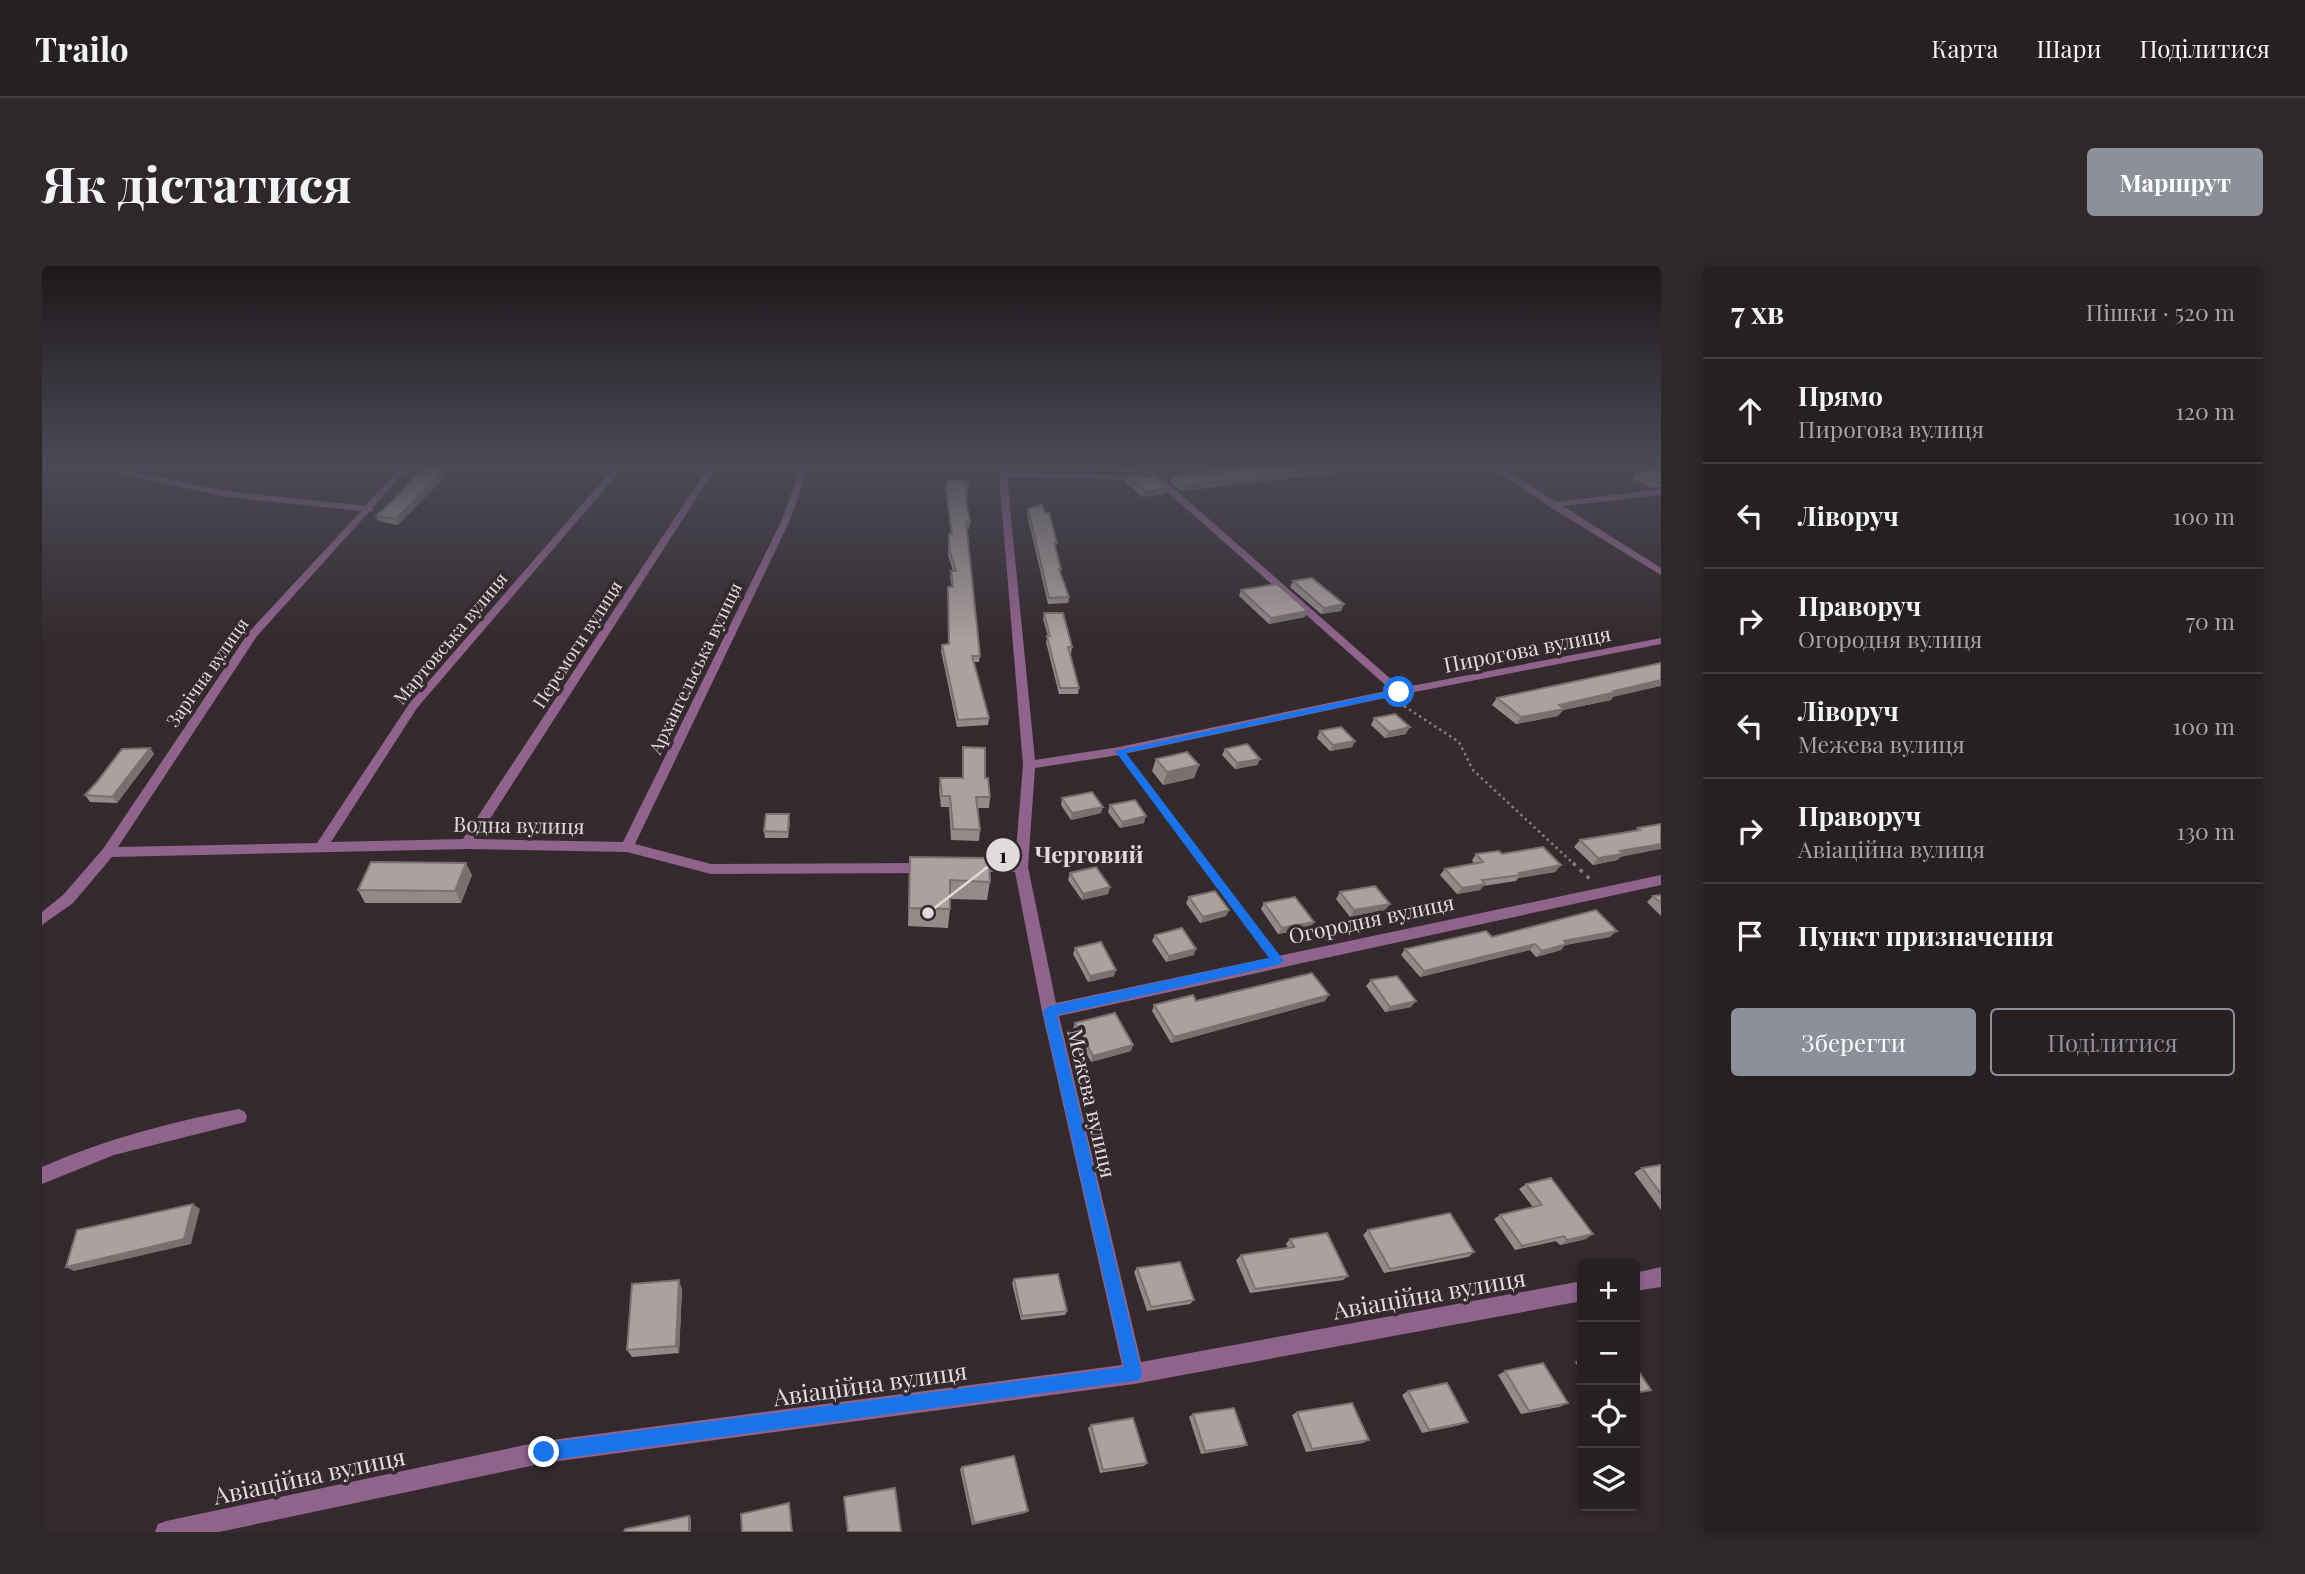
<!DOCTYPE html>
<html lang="uk">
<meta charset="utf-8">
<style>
body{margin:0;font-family:"Playfair Display",serif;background:#2f282a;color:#f1f3f6}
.controls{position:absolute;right:21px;bottom:21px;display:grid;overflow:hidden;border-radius:7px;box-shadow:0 4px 10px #0003}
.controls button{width:63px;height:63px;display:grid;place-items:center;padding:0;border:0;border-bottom:2px solid #433e40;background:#272022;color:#f1f3f6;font:35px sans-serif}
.stop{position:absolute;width:21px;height:21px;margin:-16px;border:5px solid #1a73e8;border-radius:50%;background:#fff}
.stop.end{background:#1a73e8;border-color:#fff;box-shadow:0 2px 7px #0008}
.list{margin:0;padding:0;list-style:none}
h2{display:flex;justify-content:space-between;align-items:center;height:91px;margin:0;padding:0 28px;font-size:30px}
h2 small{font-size:23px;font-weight:400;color:#a4a3a5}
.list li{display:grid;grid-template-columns:46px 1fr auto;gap:21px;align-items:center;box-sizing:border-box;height:105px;padding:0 28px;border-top:2px solid #433e40}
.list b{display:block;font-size:26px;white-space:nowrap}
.list p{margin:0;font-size:23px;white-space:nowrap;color:#a4a3a5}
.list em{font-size:23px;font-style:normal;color:#a4a3a5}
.actions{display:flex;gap:14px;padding:21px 28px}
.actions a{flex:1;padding:16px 0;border:2px solid #8c9099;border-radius:7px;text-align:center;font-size:24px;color:#8c9099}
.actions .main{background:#8c9099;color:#fff}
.icon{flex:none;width:38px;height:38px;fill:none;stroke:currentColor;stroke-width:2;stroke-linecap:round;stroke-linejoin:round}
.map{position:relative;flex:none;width:1619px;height:1266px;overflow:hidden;border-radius:7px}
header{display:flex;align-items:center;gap:42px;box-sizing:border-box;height:98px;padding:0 35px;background:#272022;border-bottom:2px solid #433e40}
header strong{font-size:33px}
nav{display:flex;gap:38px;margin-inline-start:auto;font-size:24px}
.intro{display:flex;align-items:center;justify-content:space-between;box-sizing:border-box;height:168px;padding:0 42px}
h1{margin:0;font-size:49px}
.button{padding:18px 32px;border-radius:7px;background:#8c9099;color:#fff;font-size:24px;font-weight:700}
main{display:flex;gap:42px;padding:0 42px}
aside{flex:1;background:#272022;border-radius:7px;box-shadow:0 4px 10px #0003}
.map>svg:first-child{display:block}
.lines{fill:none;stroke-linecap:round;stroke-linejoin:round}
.path-far1{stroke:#867d7f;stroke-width:2.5;stroke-dasharray:2.5 3.5;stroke-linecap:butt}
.path{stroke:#867d7f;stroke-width:3.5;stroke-dasharray:3.5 6;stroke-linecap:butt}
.street{fill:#90638c;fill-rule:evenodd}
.wall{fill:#958a89}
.shaded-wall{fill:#79716f}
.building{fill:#ada19f;stroke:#79716f;stroke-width:2}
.route{fill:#1a73e8}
.labels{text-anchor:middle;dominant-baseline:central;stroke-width:7;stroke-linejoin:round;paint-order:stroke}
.far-street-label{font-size:18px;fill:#e1dbdc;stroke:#342a2d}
.street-label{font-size:21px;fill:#e1dbdc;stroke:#342a2d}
.near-street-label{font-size:24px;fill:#e1dbdc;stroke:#342a2d}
.leader{fill:none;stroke:#e1dbdc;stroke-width:2.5}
.callout-dot{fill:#e1dbdc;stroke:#342a2d;stroke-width:2.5}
.mark-label{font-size:21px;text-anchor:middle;font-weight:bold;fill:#111}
.callout-label{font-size:23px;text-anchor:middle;font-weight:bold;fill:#e1dbdc;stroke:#342a2d;stroke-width:7;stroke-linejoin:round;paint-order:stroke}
</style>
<header>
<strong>Trailo</strong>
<nav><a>Карта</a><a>Шари</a><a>Поділитися</a></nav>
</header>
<div class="intro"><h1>Як дістатися</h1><a class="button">Маршрут</a></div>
<main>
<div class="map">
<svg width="1619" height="1266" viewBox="0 0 1619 1266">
<rect width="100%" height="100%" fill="#342a2d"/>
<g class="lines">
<path class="path-far1" d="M 1362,440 L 1417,476 L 1431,504 L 1533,599
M 1085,496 L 1163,599"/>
<path class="path" d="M 1162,597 L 1227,682
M 1531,597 L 1549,614"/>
<path class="street" d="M 27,197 L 46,197 L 185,225 L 323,240 L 362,197 L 371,197 L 331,241 L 331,245 L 327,246 L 215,370 L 76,581 L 275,577 L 367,438 L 576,197 L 585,197 L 375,442 L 289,576 L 421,573 L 669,197 L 677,197 L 435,573 L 581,576 L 740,254 L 760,197 L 768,197 L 748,254 L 593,578 L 669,598 L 885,597 L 892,602 L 885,607 L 669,608 L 585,586 L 425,583 L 70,591 L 31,637 L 0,659 L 0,646 L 21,629 L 61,583 L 207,366 L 319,245 L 185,231 Z
M 956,197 L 964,197 L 965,206 L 1104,210 L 1108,212 L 1104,214 L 965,211 L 993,494 L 1077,481 L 1349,424 L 1103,206 L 1100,197 L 1108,197 L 1110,203 L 1359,422 L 1619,372 L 1619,378 L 1357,429 L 1077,489 L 993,502 L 986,601 L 1014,737 L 1619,609 L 1619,619 L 1017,750 L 1099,1096 L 1540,1015 L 1540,1035 L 1092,1118 L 502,1197 L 177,1266 L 113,1266 L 116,1258 L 124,1255 L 502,1175 L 1080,1099 L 1000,745 L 973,606 L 929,606 L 922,601 L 929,596 L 973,596 L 981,499 Z
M 1443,197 L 1453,197 L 1514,236 L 1619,223 L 1619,229 L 1521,240 L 1619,302 L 1619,309 L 1508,241 Z
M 197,843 L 203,846 L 205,851 L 203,856 L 72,889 L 0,918 L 0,901 C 63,873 129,856 197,843 Z
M 1619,1001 L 1619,1021 L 1593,1025 L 1593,1007 Z"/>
</g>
<path class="wall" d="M 982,197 L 1003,197 L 1003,199 Z
M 1063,197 L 1101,197 L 1102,200 L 1101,206 L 1072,206 Z
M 1111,197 L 1188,197 L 1118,206 Z
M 1216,197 L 1139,225 L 1128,216 L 1130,210 Z
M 1619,203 L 1619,221 L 1609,222 L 1591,212 L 1595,206 Z
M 1085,210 L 1126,222 L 1124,228 L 1100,231 L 1084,216 Z
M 394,220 L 356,259 L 336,255 L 334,250 Z
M 904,223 L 924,236 L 928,256 L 927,263 L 925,263 L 938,390 L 937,396 L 932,396 L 947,452 L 946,459 L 915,461 L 899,385 L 900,379 L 906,378 L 906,321 L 910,321 L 908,311 L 909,305 L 911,305 L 906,289 L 907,268 L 909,268 L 904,229 Z
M 986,243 L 1003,247 L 1015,277 L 1013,283 L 1019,303 L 1018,307 L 1027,331 L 1026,337 L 1006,338 L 985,249 Z
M 1251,315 L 1302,338 L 1299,345 L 1279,348 L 1248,321 Z
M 1199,324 L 1263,351 L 1227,358 L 1197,330 Z
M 1002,347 L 1030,381 L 1029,388 L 1028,388 L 1037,422 L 1036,428 L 1017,428 L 1004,376 L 1006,370 L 1001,353 Z
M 1571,431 L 1569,434 L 1521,444 L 1516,450 L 1474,458 L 1450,439 L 1455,432 Z
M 1332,452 L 1364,468 L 1343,472 L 1329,459 Z
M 1278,465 L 1313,475 L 1310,481 L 1288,485 L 1275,472 Z
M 921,481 L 943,512 L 948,531 L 947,542 L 936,542 L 938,564 L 937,575 L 909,574 L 907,541 L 899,541 L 897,523 L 898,512 L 920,512 Z
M 108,482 L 112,488 L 75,537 L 48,536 L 43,529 Z
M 1183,483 L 1218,493 L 1215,499 L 1193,503 L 1180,489 Z
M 1114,493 L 1157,499 L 1152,512 L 1121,519 L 1110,505 Z
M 1020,532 L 1059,547 L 1029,554 L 1019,539 Z
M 1068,539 L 1102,557 L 1078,562 L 1066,546 Z
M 748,555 L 746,572 L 723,572 L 722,565 Z
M 1619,558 L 1575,594 L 1551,599 L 1532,581 L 1538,574 L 1593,565 L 1596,562 Z
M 1434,588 L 1460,588 L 1519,599 L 1513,606 L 1476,612 L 1474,615 L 1441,620 L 1438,624 L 1415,628 L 1398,609 L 1403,603 L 1432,598 L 1430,594 Z
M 868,591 L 948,616 L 945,634 L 908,633 L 908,643 L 906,662 L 866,660 Z
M 1028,607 L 1068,621 L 1066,628 L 1040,634 L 1026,614 Z
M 430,609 L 419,637 L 323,637 L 316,624 Z
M 1298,626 L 1348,638 L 1343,644 L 1308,651 L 1294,633 Z
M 1619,629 L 1619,650 L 1605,636 L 1611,630 Z
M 1147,631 L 1187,644 L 1184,650 L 1158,657 L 1144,637 Z
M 1222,637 L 1272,656 L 1268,662 L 1236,668 L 1219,643 Z
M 1113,669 L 1152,689 L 1124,696 L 1110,675 Z
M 1450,671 L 1568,671 L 1523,679 L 1519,684 L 1494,691 L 1488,684 L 1378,711 L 1359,689 L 1363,683 Z
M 1033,682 L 1072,710 L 1046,716 L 1031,688 Z
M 1329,714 L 1369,741 L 1343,746 L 1324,720 Z
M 1154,735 L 1283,735 L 1129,777 L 1110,745 L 1112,739 Z
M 1033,757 L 1089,785 L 1049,796 L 1031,763 Z
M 1619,899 L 1619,944 L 1592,907 L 1600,902 Z
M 1484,918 L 1544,973 L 1518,979 L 1514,975 L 1473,984 L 1452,953 L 1458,949 L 1491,941 L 1477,923 Z
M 1326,964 L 1432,986 L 1426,991 L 1342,1007 L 1321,969 Z
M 1248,973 L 1306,1010 L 1301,1014 L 1208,1027 L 1194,994 L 1199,989 L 1246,982 L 1244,978 Z
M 1095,1002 L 1152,1034 L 1148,1038 L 1105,1045 L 1092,1006 Z
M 972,1013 L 1025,1045 L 1023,1049 L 979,1054 L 970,1017 Z
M 640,1023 L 637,1087 L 590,1091 L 585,1084 Z
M 1540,1092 L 1540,1107 L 1533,1096 Z
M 1463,1105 L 1526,1137 L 1517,1141 L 1479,1148 L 1456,1109 Z
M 1366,1125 L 1426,1156 L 1418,1159 L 1380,1167 L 1360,1129 Z
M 1255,1146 L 1327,1174 L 1321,1177 L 1264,1186 L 1250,1149 Z
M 1151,1148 L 1205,1179 L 1200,1181 L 1159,1188 L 1147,1151 Z
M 1049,1159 L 1105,1197 L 1102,1200 L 1058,1207 L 1046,1162 Z
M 920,1201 L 986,1245 L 983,1247 L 930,1259 L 918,1203 Z"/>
<path class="shaded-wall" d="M 405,197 L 412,197 L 394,220 L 356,259 L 354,253 Z
M 1141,197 L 1188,197 L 1118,206 L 1119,200 Z
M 1331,197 L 1380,197 L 1139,225 L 1141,219 Z
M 1126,222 L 1124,228 L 1100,231 L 1102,225 Z
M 1302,338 L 1299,345 L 1279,348 L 1282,342 Z
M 1266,345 L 1263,351 L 1227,358 L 1229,352 Z
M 1619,414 L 1619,420 L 1571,431 L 1569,434 L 1521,444 L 1516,450 L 1474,458 L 1479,451 L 1517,439 Z
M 1368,461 L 1364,468 L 1343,472 L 1347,466 Z
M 1313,475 L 1310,481 L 1288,485 L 1291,479 Z
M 108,482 L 112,488 L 75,537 L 70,531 Z
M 1218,493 L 1215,499 L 1193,503 L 1195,497 Z
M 1157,499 L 1152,512 L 1121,519 L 1125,506 Z
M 1061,541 L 1059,547 L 1029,554 L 1030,547 Z
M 1104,550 L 1102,557 L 1078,562 L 1080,556 Z
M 1619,578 L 1619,583 L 1578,591 L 1575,594 L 1551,599 L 1556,592 L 1578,585 Z
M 424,597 L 430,609 L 419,637 L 413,625 Z
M 1519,599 L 1513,606 L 1476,612 L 1479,609 L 1477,607 Z
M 1443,618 L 1438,624 L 1415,628 L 1420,622 Z
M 1068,621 L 1066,628 L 1040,634 L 1041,628 Z
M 1348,638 L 1343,644 L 1308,651 L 1312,644 Z
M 1187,644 L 1184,650 L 1158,657 L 1161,651 Z
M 1272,656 L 1268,662 L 1236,668 L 1240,662 Z
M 1575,665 L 1568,671 L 1523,679 L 1519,684 L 1494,691 L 1500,685 L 1522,675 Z
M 1493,678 L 1488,684 L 1378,711 L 1382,705 Z
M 1154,683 L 1152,689 L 1124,696 L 1127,690 Z
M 1074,704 L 1072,710 L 1046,716 L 1048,710 Z
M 1287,729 L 1283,735 L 1129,777 L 1132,771 Z
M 1374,735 L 1369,741 L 1343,746 L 1348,741 Z
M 1091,779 L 1089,785 L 1049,796 L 1051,790 Z
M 151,938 L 158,943 L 149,978 L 32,1005 L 24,1001 Z
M 1551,968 L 1544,973 L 1518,979 L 1525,974 Z
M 637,1014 L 640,1023 L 637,1087 L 634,1080 Z
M 647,1250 L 649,1252 L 649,1266 L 647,1266 Z"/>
<path class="building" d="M 384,197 L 405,197 L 392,214 L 354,253 L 334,250 L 358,228 Z
M 1071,197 L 1101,197 L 1102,200 L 1074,200 Z
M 1117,197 L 1141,197 L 1119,200 Z
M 1216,197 L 1331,197 L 1141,219 L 1130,210 Z
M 1619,203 L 1619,216 L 1613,216 L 1595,206 Z
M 1085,210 L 1113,211 L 1126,222 L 1102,225 Z
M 907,214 L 926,215 L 924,236 L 928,256 L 924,256 L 938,390 L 930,390 L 947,452 L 916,454 L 900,379 L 907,378 L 906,321 L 911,321 L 909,305 L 914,305 L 907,282 L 907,268 L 910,268 L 904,223 Z
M 1000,239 L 1003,247 L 1007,247 L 1015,277 L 1012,277 L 1019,303 L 1017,303 L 1027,331 L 1007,332 L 986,243 Z
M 1270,312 L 1302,338 L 1282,342 L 1251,315 Z
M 1235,318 L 1266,345 L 1229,352 L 1199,324 Z
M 1002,347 L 1021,347 L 1030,381 L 1026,381 L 1037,422 L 1018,422 L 1005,370 L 1008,370 Z
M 1619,397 L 1619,414 L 1572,425 L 1574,426 L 1517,439 L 1522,443 L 1479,451 L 1455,432 Z
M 1353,448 L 1368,461 L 1347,466 L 1332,452 Z
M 1299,461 L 1313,475 L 1291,479 L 1278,465 Z
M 1205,478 L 1218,493 L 1195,497 L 1183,483 Z
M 921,481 L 943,482 L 943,512 L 946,512 L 948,531 L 934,531 L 938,564 L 911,563 L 908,530 L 900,530 L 898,512 L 921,512 Z
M 108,482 L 70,531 L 43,529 L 55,516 L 80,483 Z
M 1145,486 L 1157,499 L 1125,506 L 1114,493 Z
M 1050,526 L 1061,541 L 1030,547 L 1020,532 Z
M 1093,534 L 1104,550 L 1080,556 L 1068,539 Z
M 724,548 L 747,548 L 746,566 L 722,565 Z
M 1619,558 L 1619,578 L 1578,585 L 1581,588 L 1556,592 L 1538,574 L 1598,564 L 1596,562 Z
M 1501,581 L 1519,599 L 1477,607 L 1479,609 L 1440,614 L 1443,618 L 1420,622 L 1403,603 L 1441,596 L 1434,588 L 1457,585 L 1460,588 Z
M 868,591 L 947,592 L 948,616 L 908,614 L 908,643 L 867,642 Z
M 329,596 L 424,597 L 413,625 L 316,624 Z
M 1054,601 L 1068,621 L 1041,628 L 1028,607 Z
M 1333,620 L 1348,638 L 1312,644 L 1298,626 Z
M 1173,625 L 1187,644 L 1161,651 L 1147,631 Z
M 1619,629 L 1619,637 L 1611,630 Z
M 1253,631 L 1272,656 L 1240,662 L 1222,637 Z
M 1554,644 L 1575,665 L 1522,675 L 1525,678 L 1500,685 L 1493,678 L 1382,705 L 1363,683 L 1444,665 L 1450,671 Z
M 1140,662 L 1154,683 L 1127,690 L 1113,669 Z
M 1059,676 L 1074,704 L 1048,710 L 1033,682 Z
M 1270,707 L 1287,729 L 1132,771 L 1112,739 L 1151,729 L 1154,735 Z
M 1355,710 L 1374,735 L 1348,741 L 1329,714 Z
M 1073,747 L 1091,779 L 1051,790 L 1033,757 Z
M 1619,899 L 1619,928 L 1600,902 Z
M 1509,912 L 1551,968 L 1525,974 L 1522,970 L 1480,980 L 1458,949 L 1500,939 L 1484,918 Z
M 151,938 L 142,973 L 24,1001 L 35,964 Z
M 1408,947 L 1432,986 L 1348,1003 L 1326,964 Z
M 1285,967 L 1306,1010 L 1213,1023 L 1199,989 L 1252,981 L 1248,973 Z
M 1138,996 L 1152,1034 L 1109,1041 L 1095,1002 Z
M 1016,1008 L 1025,1045 L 980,1050 L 972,1013 Z
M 637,1014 L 634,1080 L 585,1084 L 590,1018 Z
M 1501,1097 L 1526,1137 L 1487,1145 L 1463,1105 Z
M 1593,1100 L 1609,1124 L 1593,1127 Z
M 1405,1117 L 1426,1156 L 1387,1164 L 1366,1125 Z
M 1310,1137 L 1327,1174 L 1270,1183 L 1255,1146 Z
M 1192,1142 L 1205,1179 L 1163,1185 L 1151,1148 Z
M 1091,1152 L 1105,1197 L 1061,1204 L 1049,1159 Z
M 972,1190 L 986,1245 L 932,1257 L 920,1201 Z
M 853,1222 L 859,1266 L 806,1266 L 802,1231 Z
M 747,1237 L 750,1266 L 700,1266 L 699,1248 Z
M 647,1250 L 647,1266 L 582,1266 L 583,1263 Z"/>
<linearGradient id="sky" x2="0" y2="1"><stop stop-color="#1d1719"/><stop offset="0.53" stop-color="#4a4a57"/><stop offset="1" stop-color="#4a4a57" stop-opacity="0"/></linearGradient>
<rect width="1619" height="375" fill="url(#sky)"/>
<path class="route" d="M 1357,423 L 1362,426 L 1360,428 L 1084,487 L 1242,695 L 1236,699 L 1015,749 L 1100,1108 L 1098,1114 L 502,1195 L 496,1192 L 493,1186 L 496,1180 L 502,1177 L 1082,1101 L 1001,745 L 1007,740 L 1227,692 L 1073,485 Z"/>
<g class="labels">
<g class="far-street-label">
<text transform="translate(408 372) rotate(-50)">Мартовська вулиця</text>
<text transform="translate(535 378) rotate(-57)">Перемоги вулиця</text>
<text transform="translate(653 402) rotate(-64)">Архангельська вулиця</text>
<text transform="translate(165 406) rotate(-55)">Зарічна вулиця</text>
</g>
<g class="street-label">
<text transform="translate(1485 382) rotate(-11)">Пирогова вулиця</text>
<text transform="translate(477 558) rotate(1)">Водна вулиця</text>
<text transform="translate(1329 652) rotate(-12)">Огородня вулиця</text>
<text transform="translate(1051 837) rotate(77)">Межева вулиця</text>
</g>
<g class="near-street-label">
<text transform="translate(1387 1027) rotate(-10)">Авіаційна вулиця</text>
<text transform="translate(828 1117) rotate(-8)">Авіаційна вулиця</text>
<text transform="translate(267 1209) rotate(-12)">Авіаційна вулиця</text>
</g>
</g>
<path class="leader" d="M886 647L961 589"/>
<g class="callout-dot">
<circle cx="886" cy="647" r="7"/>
<circle cx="961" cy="589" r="18"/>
</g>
<g class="mark-label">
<text x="961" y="597">1</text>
</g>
<g class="callout-label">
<text x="1047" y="597">Черговий</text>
</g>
</svg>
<div class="controls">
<button>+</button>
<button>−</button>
<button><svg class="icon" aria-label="locate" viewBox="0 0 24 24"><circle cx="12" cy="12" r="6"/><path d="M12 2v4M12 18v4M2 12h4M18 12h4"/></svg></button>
<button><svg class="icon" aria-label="layers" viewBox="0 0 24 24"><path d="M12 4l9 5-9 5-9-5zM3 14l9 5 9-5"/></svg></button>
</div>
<div class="stop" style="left:1357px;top:426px"></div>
<div class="stop end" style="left:502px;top:1186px"></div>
</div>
<aside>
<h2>7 хв<small>Пішки · 520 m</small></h2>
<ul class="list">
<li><svg class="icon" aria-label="ahead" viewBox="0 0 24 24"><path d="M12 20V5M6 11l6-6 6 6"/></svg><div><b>Прямо</b><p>Пирогова вулиця</p></div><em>120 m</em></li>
<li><svg class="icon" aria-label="left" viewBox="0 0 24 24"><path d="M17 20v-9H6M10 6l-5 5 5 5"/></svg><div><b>Ліворуч</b></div><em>100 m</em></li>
<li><svg class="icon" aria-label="right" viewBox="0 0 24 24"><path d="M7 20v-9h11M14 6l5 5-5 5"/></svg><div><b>Праворуч</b><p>Огородня вулиця</p></div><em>70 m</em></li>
<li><svg class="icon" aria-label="left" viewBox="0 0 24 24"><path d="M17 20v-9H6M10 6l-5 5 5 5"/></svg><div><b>Ліворуч</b><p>Межева вулиця</p></div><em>100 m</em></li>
<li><svg class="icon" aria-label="right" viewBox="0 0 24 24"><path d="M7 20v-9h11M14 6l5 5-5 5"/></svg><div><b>Праворуч</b><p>Авіаційна вулиця</p></div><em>130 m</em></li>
<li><svg class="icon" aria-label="arrive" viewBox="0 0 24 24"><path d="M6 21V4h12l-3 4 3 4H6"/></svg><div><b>Пункт призначення</b></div></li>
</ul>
<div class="actions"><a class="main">Зберегти</a><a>Поділитися</a></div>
</aside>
</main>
